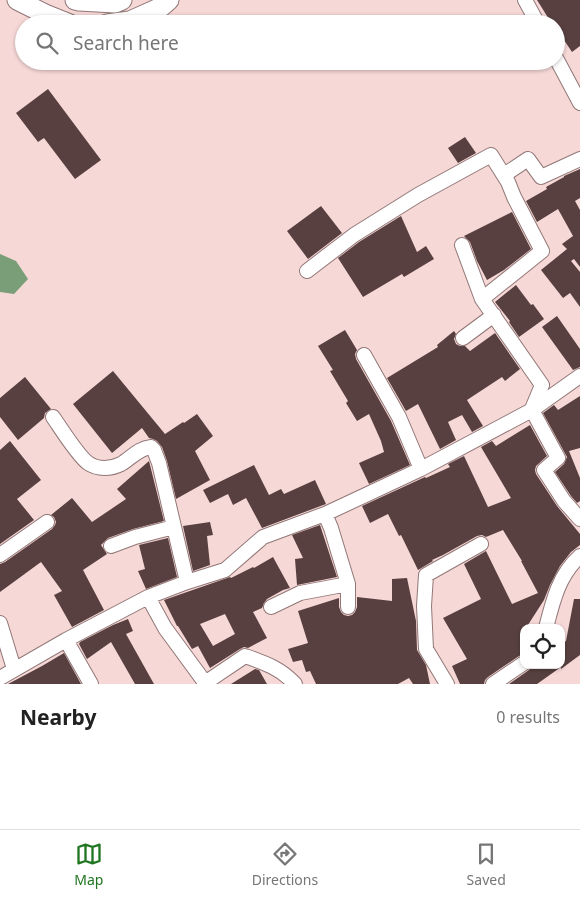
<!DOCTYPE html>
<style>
body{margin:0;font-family:"Noto Sans",sans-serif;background:#f2f2f2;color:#222}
.controls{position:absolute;right:15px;bottom:15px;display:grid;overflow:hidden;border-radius:10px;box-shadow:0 1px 4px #0004}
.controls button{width:45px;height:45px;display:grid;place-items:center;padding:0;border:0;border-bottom:1px solid #e0e0e0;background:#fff;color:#222;font:25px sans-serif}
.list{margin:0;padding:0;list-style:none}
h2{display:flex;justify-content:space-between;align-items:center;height:65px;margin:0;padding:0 20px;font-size:21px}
h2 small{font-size:16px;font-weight:400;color:#767676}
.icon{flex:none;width:28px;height:28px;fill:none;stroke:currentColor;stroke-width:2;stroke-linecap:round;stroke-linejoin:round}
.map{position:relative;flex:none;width:580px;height:684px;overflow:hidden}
.search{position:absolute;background:#fff;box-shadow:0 1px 4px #0004;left:15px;right:15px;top:15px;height:55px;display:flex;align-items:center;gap:12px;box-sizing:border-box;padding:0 18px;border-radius:28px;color:#767676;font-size:19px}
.sheet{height:145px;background:#fff}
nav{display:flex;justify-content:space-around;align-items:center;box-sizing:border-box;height:70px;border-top:1px solid #e0e0e0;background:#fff;font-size:14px;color:#767676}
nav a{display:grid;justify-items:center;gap:2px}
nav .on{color:#207521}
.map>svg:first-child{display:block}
.water{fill:#7a9f78}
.building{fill:#584040;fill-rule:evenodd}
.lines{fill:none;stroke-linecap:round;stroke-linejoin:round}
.minor-casing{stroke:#927777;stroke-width:16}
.secondary-casing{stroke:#927777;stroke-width:21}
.minor{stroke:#fff;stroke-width:14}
.secondary{stroke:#fff;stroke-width:19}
</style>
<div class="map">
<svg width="580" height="684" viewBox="0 0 580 684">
<rect width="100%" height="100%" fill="#f6d8d7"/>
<path class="water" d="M 0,254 L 16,261 L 28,279 L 14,294 L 0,292 Z"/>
<path class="building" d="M 537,0 L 580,0 L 580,46 L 572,52 L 556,28 L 556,24 L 552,24 Z
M 48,89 L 101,160 L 75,179 L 44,138 L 38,142 L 16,113 Z
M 465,137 L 476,153 L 458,163 L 448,148 Z
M 580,169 L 580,198 L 575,201 L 580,210 L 580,267 L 574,259 L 571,261 L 580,272 L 580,307 L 570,293 L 563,298 L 541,270 L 567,249 L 562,244 L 573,236 L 558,209 L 537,222 L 526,201 L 547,189 L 546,187 L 564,177 L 564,176 Z
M 321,206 L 342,233 L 308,259 L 287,231 Z
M 512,212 L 531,249 L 504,270 L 487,280 L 477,261 L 470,242 L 464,236 Z
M 401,216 L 417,252 L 426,246 L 434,259 L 404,277 L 402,274 L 363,297 L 338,258 L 359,242 Z
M 516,285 L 531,305 L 533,304 L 544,319 L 519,337 L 509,322 L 510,321 L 495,302 Z
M 557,316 L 580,349 L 580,367 L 573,370 L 542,327 Z
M 345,330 L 357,350 L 355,354 L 356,359 L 391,421 L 410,465 L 369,484 L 359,463 L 384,452 L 381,441 L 369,414 L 357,421 L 346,403 L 348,401 L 330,371 L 333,370 L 318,346 Z
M 454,331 L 456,334 L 454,339 L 456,344 L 460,346 L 465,346 L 470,351 L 495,333 L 520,369 L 505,381 L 502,377 L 467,400 L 483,426 L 472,432 L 462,415 L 448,422 L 456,440 L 440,449 L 418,404 L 406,411 L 387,378 L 438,347 L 437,345 Z
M 113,371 L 165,434 L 183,422 L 184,423 L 197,414 L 213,436 L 195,451 L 210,480 L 176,499 L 167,461 L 162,447 L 157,441 L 153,439 L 149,438 L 142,428 L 112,453 L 73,404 Z
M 25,377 L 51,409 L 45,413 L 44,418 L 18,440 L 0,417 L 0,398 Z
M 580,396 L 580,448 L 569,451 L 580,478 L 580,501 L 577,503 L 571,496 L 555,472 L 564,464 L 567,457 L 543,413 L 554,405 L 558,410 Z
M 530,425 L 547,456 L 536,466 L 535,470 L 536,474 L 557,506 L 580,534 L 580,545 L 571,552 L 560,566 L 550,585 L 544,600 L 526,628 L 524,628 L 524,654 L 519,656 L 488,677 L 485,680 L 484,684 L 460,684 L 452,666 L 467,659 L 443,618 L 481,599 L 464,564 L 486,551 L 512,604 L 538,593 L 521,561 L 522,561 L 503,530 L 486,537 L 482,535 L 477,536 L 443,555 L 432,560 L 433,561 L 418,570 L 401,535 L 399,536 L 388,514 L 370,523 L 362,506 L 425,477 L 426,478 L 450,467 L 448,464 L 464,456 L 488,507 L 511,498 L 481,447 L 492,441 L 496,446 Z
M 10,441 L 41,480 L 17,499 L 34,520 L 0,544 L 0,450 Z
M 149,461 L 164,521 L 133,529 L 108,538 L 101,545 L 107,554 L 83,570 L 104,610 L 72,627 L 54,595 L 62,591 L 41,562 L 0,592 L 0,564 L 5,562 L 52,529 L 55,525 L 56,522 L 54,517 L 51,515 L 72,498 L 92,522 L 126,499 L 117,489 Z
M 254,465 L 269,495 L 281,489 L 284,494 L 315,480 L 326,504 L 262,528 L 246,498 L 233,505 L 228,494 L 210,503 L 203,490 Z
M 210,522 L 213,535 L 207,536 L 210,565 L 193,571 L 183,526 Z
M 320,525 L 337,577 L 297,585 L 295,559 L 303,558 L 292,535 Z
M 168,538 L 177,577 L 146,589 L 138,571 L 145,569 L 139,545 Z
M 273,557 L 290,588 L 283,590 L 267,599 L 264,603 L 262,608 L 253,612 L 267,638 L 248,648 L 244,647 L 240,649 L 210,668 L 198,646 L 192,649 L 178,626 L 177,626 L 164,600 L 230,577 L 231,578 L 253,567 L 254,568 ZM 225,614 L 235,634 L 213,646 L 200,624 Z
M 407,578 L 416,621 L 417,650 L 426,665 L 430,684 L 413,684 L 409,678 L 398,684 L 316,684 L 310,671 L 306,672 L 302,660 L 293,662 L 288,649 L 308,643 L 298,611 L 339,598 L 339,607 L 341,612 L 344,615 L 348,616 L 352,615 L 355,612 L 357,607 L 357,597 L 392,601 L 392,579 Z
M 574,599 L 580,599 L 580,655 L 561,669 L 561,667 L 537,684 L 509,684 L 529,670 L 532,665 L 561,665 L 561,644 L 566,641 Z
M 128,619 L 133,631 L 126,634 L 154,684 L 135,684 L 111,642 L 87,659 L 79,644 L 80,642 L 113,625 Z
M 64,653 L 81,684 L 8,684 L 42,666 Z
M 255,669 L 259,670 L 267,684 L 231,684 Z"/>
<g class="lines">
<g class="minor-casing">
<path id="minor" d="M 525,0 L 538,24
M 556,58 L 580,103
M 504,175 L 528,159 L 541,177 L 580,159
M 462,245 L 482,299 L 542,385 L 532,409
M 307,271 L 354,235 L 418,195 L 491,155 L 508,182 L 514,197 L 542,251 L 482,299
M 463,338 L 494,315
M 364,355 L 399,417 L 421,469
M 532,410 L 558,458 L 544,470 L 564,501 L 580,519
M 53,417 C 60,427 78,456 88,463 C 98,470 111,469 121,464 C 131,458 139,448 151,447 L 154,450 L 159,463 L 187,582
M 325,514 L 331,528 L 348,584 L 348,607
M 111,546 L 135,537 L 174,527
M 0,555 L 47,522
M 148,597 L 165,628 L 206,684
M 271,607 L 300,593 L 348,584
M 0,623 L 14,669
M 546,628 C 553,600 559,575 580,556
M 66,640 L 91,684
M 0,678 L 66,640 L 148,597 L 187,582 L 225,570 L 263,537 L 325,514 L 421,469 L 532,410 L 580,376
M 205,683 L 245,656 C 265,663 280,668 295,684
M 447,684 L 426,649 L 424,606 L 426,575 L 481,544
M 493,684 L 524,663"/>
</g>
<g class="secondary-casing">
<path id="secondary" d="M 17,0 L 45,14 L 70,24
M 75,0 L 79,1 L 115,3 L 122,0
M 107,24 L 130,21 L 161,7 L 169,0"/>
</g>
<use href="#minor" class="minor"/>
<use href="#secondary" class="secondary"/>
</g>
</svg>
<div class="controls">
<button><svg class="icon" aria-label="locate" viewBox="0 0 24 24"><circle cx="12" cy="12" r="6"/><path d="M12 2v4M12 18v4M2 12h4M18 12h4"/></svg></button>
</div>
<div class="search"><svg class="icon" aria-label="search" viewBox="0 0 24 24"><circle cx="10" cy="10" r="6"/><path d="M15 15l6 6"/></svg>Search here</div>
</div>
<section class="sheet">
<h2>Nearby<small>0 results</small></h2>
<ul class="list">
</ul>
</section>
<nav>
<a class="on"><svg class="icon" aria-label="map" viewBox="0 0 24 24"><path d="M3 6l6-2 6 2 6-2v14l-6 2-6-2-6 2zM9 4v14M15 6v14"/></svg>Map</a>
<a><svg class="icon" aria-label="directions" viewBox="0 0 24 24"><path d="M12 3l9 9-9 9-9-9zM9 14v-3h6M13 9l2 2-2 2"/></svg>Directions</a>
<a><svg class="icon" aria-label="saved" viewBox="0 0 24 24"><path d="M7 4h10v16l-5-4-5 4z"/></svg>Saved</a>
</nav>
